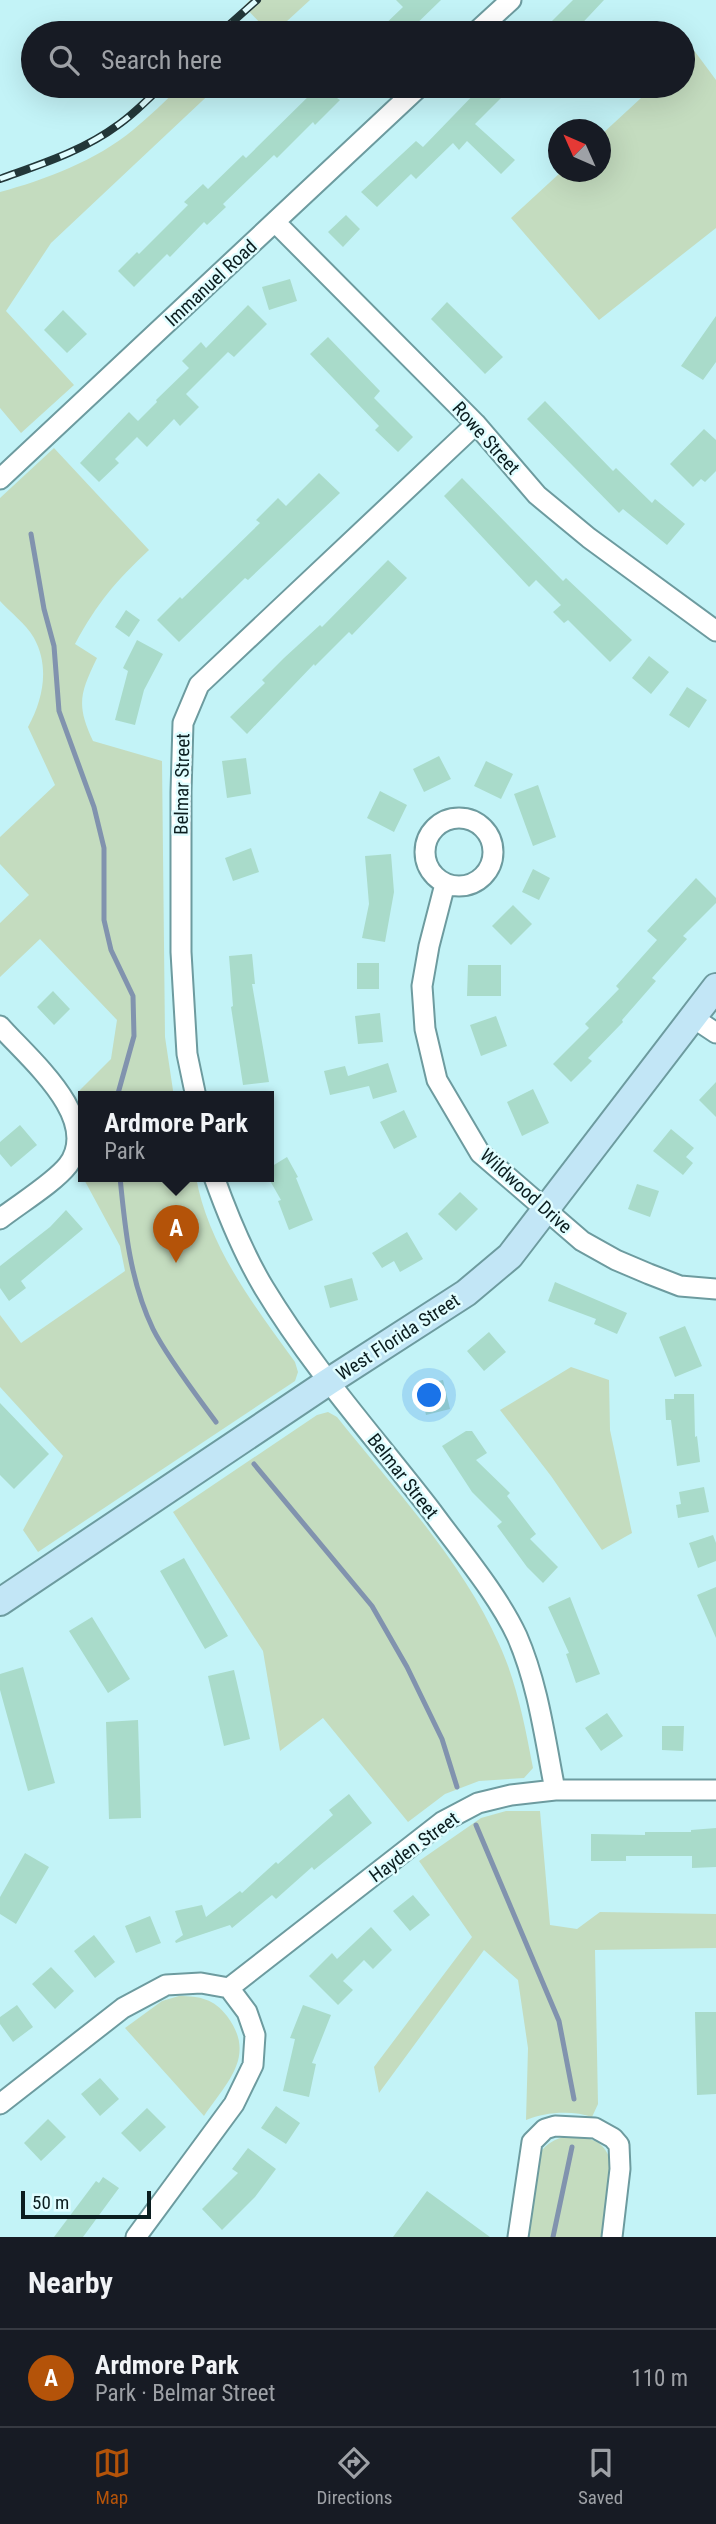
<!DOCTYPE html>
<meta charset="utf-8">
<style>
body{margin:0;font-family:"Roboto Condensed",sans-serif;background:#20242c;color:#f1f3f6}
.compass{position:absolute;left:548px;top:119px;width:63px;height:63px;border-radius:50%;background:#171b24;box-shadow:0 7px 28px #0002;rotate:315deg}
.scale{position:absolute;left:21px;bottom:18px;width:130px;box-sizing:border-box;padding-left:7px;border:4px solid #0b1d1f;border-top:0;font-size:19px;line-height:24px;white-space:nowrap;color:#0b1d1f;-webkit-text-stroke:5px #e0fdff;paint-order:stroke}
.you{position:absolute;left:430px;top:1396px;width:24px;height:24px;margin:-18px;border:5px solid #fff;border-radius:50%;background:#1a73e8;box-shadow:0 0 0 10px #1a73e833}
.badge{display:grid;place-items:center;width:46px;height:46px;border-radius:50%;background:#b45309;color:#fff;font-size:23px;font-weight:700}
.pin{position:absolute;translate:-50% -58px;filter:drop-shadow(0 2px 4px #0008)}
.pin::after{content:'';position:absolute;top:37px;width:24px;height:21px;background:inherit;clip-path:polygon(0 0,100% 0,50% 100%)}
.popup{position:absolute;left:78px;top:1091px;width:196px;height:91px;box-sizing:border-box;display:grid;place-content:center;border-radius:0px;background:#171b24;filter:drop-shadow(0 2px 5px #0005);font-size:23px;white-space:nowrap;color:#9ea1a6}
.popup b{font-size:26px;color:#f1f3f6}
.popup::after{content:'';position:absolute;left:50%;top:100%;margin-left:-14px;border:14px solid transparent;border-top-color:#171b24}
.list{margin:0;padding:0;list-style:none}
h2{display:flex;justify-content:space-between;align-items:center;height:91px;margin:0;padding:0 28px;font-size:30px}
h2 small{font-size:23px;font-weight:400;color:#9ea1a6}
.list li{display:grid;grid-template-columns:46px 1fr auto;gap:21px;align-items:center;box-sizing:border-box;height:98px;padding:0 28px;border-top:2px solid #363941}
.list b{display:block;font-size:26px;white-space:nowrap}
.list p{margin:0;font-size:23px;white-space:nowrap;color:#9ea1a6}
.list em{font-size:23px;font-style:normal;color:#9ea1a6}
.icon{flex:none;width:38px;height:38px;fill:none;stroke:currentColor;stroke-width:2;stroke-linecap:round;stroke-linejoin:round}
.map{position:relative;flex:none;width:716px;height:2237px;overflow:hidden}
.search{position:absolute;background:#171b24;box-shadow:0 7px 28px #0002;left:21px;right:21px;top:21px;height:77px;display:flex;align-items:center;gap:18px;box-sizing:border-box;padding:0 24px;border-radius:38px;color:#9ea1a6;font-size:26px}
.sheet{height:189px;background:#171b24}
nav{display:flex;justify-content:space-around;align-items:center;box-sizing:border-box;height:98px;border-top:2px solid #363941;background:#171b24;font-size:19px;color:#9ea1a6}
nav a{display:grid;justify-items:center;gap:4px}
nav .on{color:#b45309}
.map>svg:first-child{display:block}
.green{fill:#c4dcbf}
.lines{fill:none;stroke-linecap:round;stroke-linejoin:round}
.stream{stroke:#8193ae;stroke-width:5}
.building{fill:#a9dbca}
.street-casing{stroke:#6d9b9f;stroke-width:23}
.secondary-casing{stroke:#6d9b9f;stroke-width:30}
.street{stroke:#fff;stroke-width:19}
.secondary{stroke:#c2e6f6;stroke-width:26}
.rail-casing{stroke:#223739;stroke-width:8}
.rail{stroke:#e0fdff;stroke-width:5;stroke-dasharray:16;stroke-linecap:butt}
.labels{text-anchor:middle;dominant-baseline:central;stroke-width:5;stroke-linejoin:round;paint-order:stroke}
.street-label{font-size:19px;fill:#0b1d1f;stroke:#e0fdff}
</style>
<div class="map">
<svg width="716" height="2237" viewBox="0 0 716 2237">
<rect width="100%" height="100%" fill="#c3f3f7"/>
<path class="green" d="M 250,0 L 310,0 L 274,33 L 251,33 L 261,24 L 244,6 Z
M 693,49 L 716,80 L 716,228 L 599,320 L 511,218 L 561,172 L 600,172 L 601,135 L 654,86 L 683,86 L 683,59 Z
M 181,86 L 218,86 L 51,243 L 6,311 L 74,385 L 21,433 L 0,408 L 0,192 C 45,180 97,160 133,130 C 150,116 165,101 181,86 Z
M 54,448 L 149,550 C 116,581 97,603 75,644 L 97,658 C 80,693 76,705 93,741 L 162,761 L 165,1037 L 174,1097 L 83,1097 L 83,1100 L 79,1091 L 111,1059 L 117,1020 L 40,939 L 0,977 L 0,923 L 29,895 L 0,864 L 0,837 L 55,785 L 28,727 C 43,700 50,667 34,638 C 26,624 10,612 0,601 L 0,498 Z
M 83,1159 L 83,1177 L 196,1177 C 208,1246 255,1307 295,1362 L 298,1372 L 295,1381 L 38,1552 L 23,1530 L 63,1456 L 0,1387 L 0,1315 L 21,1343 L 125,1271 L 120,1246 L 80,1172 Z
M 571,1367 L 609,1380 L 610,1430 L 632,1533 L 602,1550 L 551,1476 L 500,1410 Z
M 328,1412 L 337,1417 C 393,1487 463,1562 499,1644 C 517,1683 525,1726 533,1768 L 524,1778 L 479,1781 L 445,1794 L 408,1822 L 323,1718 L 280,1751 L 263,1651 L 173,1512 L 317,1415 Z
M 506,1811 L 540,1811 L 550,1925 L 577,1929 L 600,1912 L 716,1914 L 716,1948 L 595,1950 L 598,2104 L 592,2117 C 573,2110 544,2112 526,2120 L 528,2048 L 518,1980 L 484,1950 L 379,2093 L 374,2067 L 472,1937 L 419,1861 L 481,1818 Z
M 179,1996 C 200,1996 214,1999 227,2016 C 257,2056 227,2082 204,2116 L 125,2028 L 162,2001 Z
M 567,2136 C 590,2138 603,2138 611,2162 L 603,2237 L 528,2237 L 540,2153 C 547,2143 555,2139 567,2136 Z"/>
<g class="lines">
<path class="stream" d="M 31,534 L 44,609 L 54,646 L 59,711 L 94,807 L 104,848 L 104,920 L 111,950 L 133,996 L 134,1036 L 117,1097
M 120,1177 C 125,1229 130,1281 153,1329 C 167,1357 197,1396 216,1422
M 254,1464 L 372,1606 L 407,1667 L 442,1739 L 457,1787
M 476,1825 L 559,2021 L 574,2099
M 553,2237 L 572,2147"/>
</g>
<path class="building" d="M 396,0 L 441,0 L 407,33 L 376,33 L 403,7 Z
M 573,0 L 604,0 L 573,33 L 540,33 Z
M 319,86 L 350,86 L 337,98 L 340,100 L 315,125 L 313,122 L 277,158 L 274,155 L 223,204 L 226,207 L 207,225 L 204,222 L 170,257 L 167,254 L 134,287 L 118,271 L 137,252 L 139,254 L 188,205 L 184,202 L 203,184 L 208,189 L 243,155 L 246,158 Z
M 482,86 L 513,86 L 475,124 L 515,160 L 501,174 L 467,141 L 459,150 L 453,143 L 416,179 L 411,174 L 377,207 L 361,192 L 416,141 L 423,147 Z
M 346,215 L 360,229 L 343,247 L 328,232 Z
M 290,279 L 297,301 L 269,310 L 262,287 Z
M 447,302 L 503,357 L 485,374 L 431,319 Z
M 248,305 L 267,324 L 234,357 L 228,352 L 186,394 L 199,407 L 180,426 L 174,419 L 147,447 L 137,437 L 115,459 L 119,463 L 99,482 L 80,463 L 129,412 L 138,421 L 157,402 L 156,400 L 189,368 L 182,361 L 201,342 L 206,348 Z
M 63,310 L 87,334 L 67,353 L 44,330 Z
M 716,316 L 716,362 L 703,380 L 681,366 Z
M 328,337 L 380,391 L 374,398 L 413,437 L 398,452 L 375,430 L 379,426 L 310,354 Z
M 545,401 L 613,471 L 616,468 L 652,503 L 655,499 L 685,524 L 667,545 L 623,509 L 619,513 L 527,419 Z
M 704,429 L 716,440 L 716,471 L 705,482 L 701,479 L 693,487 L 670,464 Z
M 319,473 L 340,493 L 248,580 L 245,578 L 179,642 L 157,620 L 180,597 L 182,599 L 260,523 L 256,520 L 278,498 L 286,506 Z
M 462,478 L 563,581 L 566,578 L 632,640 L 610,662 L 568,620 L 564,623 L 553,612 L 561,605 L 536,580 L 529,587 L 444,496 Z
M 388,560 L 407,578 L 352,635 L 349,632 L 315,666 L 314,664 L 247,734 L 230,717 L 265,683 L 262,680 L 284,658 L 320,625 L 322,627 Z
M 126,610 L 140,620 L 129,637 L 115,627 Z
M 137,640 L 163,654 L 144,690 L 135,725 L 115,720 L 128,671 L 123,668 Z
M 649,656 L 669,672 L 651,694 L 632,678 Z
M 687,687 L 707,700 L 689,728 L 669,715 Z
M 439,756 L 451,779 L 424,792 L 413,769 Z
M 246,758 L 251,794 L 227,798 L 222,761 Z
M 486,761 L 513,774 L 501,799 L 474,786 Z
M 538,785 L 556,837 L 533,846 L 514,794 Z
M 380,791 L 407,805 L 394,832 L 367,818 Z
M 251,848 L 259,872 L 233,881 L 225,858 Z
M 391,854 L 394,892 L 385,942 L 362,938 L 369,904 L 365,856 Z
M 533,869 L 550,878 L 539,900 L 522,892 Z
M 696,878 L 716,898 L 716,903 L 683,936 L 687,939 L 652,978 L 656,981 L 622,1020 L 623,1022 L 588,1058 L 592,1061 L 571,1082 L 553,1064 L 589,1028 L 585,1024 L 619,989 L 616,986 L 657,940 L 647,931 Z
M 513,905 L 532,924 L 511,945 L 492,926 Z
M 252,954 L 255,984 L 252,984 L 269,1082 L 243,1085 L 231,1007 L 233,1006 L 229,956 Z
M 357,963 L 379,963 L 379,989 L 357,989 Z
M 468,965 L 501,965 L 501,996 L 467,996 Z
M 53,991 L 70,1009 L 54,1025 L 37,1007 Z
M 380,1013 L 383,1042 L 358,1044 L 355,1016 Z
M 496,1016 L 507,1046 L 481,1056 L 470,1025 Z
M 388,1063 L 397,1092 L 373,1099 L 369,1086 L 330,1095 L 324,1071 L 345,1066 L 348,1076 Z
M 716,1082 L 716,1117 L 699,1100 Z
M 533,1089 L 549,1123 L 522,1136 L 507,1102 Z
M 404,1110 L 417,1137 L 394,1149 L 380,1122 Z
M 20,1125 L 37,1145 L 11,1167 L 0,1154 L 0,1142 Z
M 671,1129 L 694,1148 L 686,1157 L 693,1163 L 683,1175 L 653,1151 Z
M 287,1157 L 298,1177 L 296,1178 L 313,1220 L 289,1230 L 278,1201 L 281,1200 L 269,1179 L 269,1168 Z
M 637,1184 L 659,1191 L 650,1217 L 628,1209 Z
M 460,1192 L 478,1209 L 456,1231 L 438,1214 Z
M 66,1210 L 83,1229 L 21,1281 L 26,1288 L 9,1301 L 0,1288 L 0,1266 L 50,1227 Z
M 407,1232 L 423,1259 L 400,1272 L 394,1261 L 382,1268 L 372,1253 Z
M 352,1278 L 358,1300 L 330,1308 L 324,1286 Z
M 555,1282 L 627,1313 L 617,1334 L 594,1324 L 596,1319 L 548,1301 Z
M 685,1326 L 702,1366 L 675,1377 L 659,1337 Z
M 489,1332 L 506,1352 L 484,1371 L 467,1351 Z
M 443,1380 L 450,1409 L 426,1415 L 419,1385 Z
M 674,1394 L 694,1394 L 695,1437 L 697,1436 L 700,1462 L 677,1466 L 671,1420 L 666,1420 L 665,1399 L 674,1399 Z
M 0,1403 L 49,1454 L 14,1489 L 0,1475 Z
M 466,1431 L 472,1431 L 487,1453 L 476,1460 L 510,1493 L 507,1496 L 536,1534 L 530,1539 L 558,1567 L 543,1583 L 527,1567 L 497,1526 L 502,1522 L 472,1492 L 442,1446 Z
M 704,1487 L 709,1512 L 678,1518 L 676,1505 L 681,1504 L 679,1492 Z
M 713,1535 L 716,1543 L 716,1561 L 698,1568 L 689,1543 Z
M 184,1558 L 228,1636 L 205,1649 L 160,1571 Z
M 716,1587 L 716,1638 L 697,1595 Z
M 570,1597 L 600,1674 L 576,1683 L 566,1654 L 569,1653 L 548,1607 Z
M 92,1617 L 130,1679 L 108,1693 L 69,1631 Z
M 23,1667 L 55,1783 L 28,1791 L 0,1690 L 0,1674 Z
M 234,1670 L 250,1739 L 224,1746 L 208,1676 Z
M 607,1713 L 623,1736 L 601,1751 L 585,1728 Z
M 138,1720 L 141,1818 L 109,1819 L 106,1722 Z
M 662,1726 L 684,1726 L 683,1751 L 662,1750 Z
M 349,1794 L 372,1823 L 314,1870 L 312,1867 L 276,1899 L 272,1895 L 232,1928 L 230,1925 L 176,1943 L 175,1941 L 183,1935 L 175,1911 L 202,1905 L 206,1917 L 240,1891 L 242,1893 L 276,1862 L 278,1864 L 333,1815 L 329,1810 Z
M 716,1828 L 716,1867 L 692,1868 L 692,1856 L 626,1856 L 626,1861 L 591,1861 L 591,1834 L 645,1835 L 645,1832 L 691,1832 L 691,1830 Z
M 25,1853 L 49,1867 L 16,1924 L 0,1914 L 0,1897 Z
M 413,1895 L 430,1915 L 410,1931 L 393,1911 Z
M 150,1916 L 161,1943 L 136,1953 L 125,1926 Z
M 371,1927 L 392,1950 L 373,1969 L 364,1960 L 343,1981 L 353,1990 L 338,2005 L 309,1976 L 332,1953 L 337,1959 Z
M 94,1935 L 115,1962 L 95,1978 L 74,1951 Z
M 51,1967 L 74,1991 L 55,2009 L 32,1984 Z
M 17,2005 L 33,2027 L 13,2042 L 0,2024 L 0,2017 Z
M 303,2005 L 331,2015 L 312,2063 L 316,2064 L 309,2097 L 283,2091 L 295,2039 L 290,2038 Z
M 695,2012 L 716,2012 L 716,2094 L 697,2095 Z
M 100,2078 L 119,2099 L 100,2116 L 81,2094 Z
M 276,2106 L 300,2123 L 286,2144 L 261,2128 Z
M 147,2108 L 166,2127 L 140,2152 L 121,2133 Z
M 48,2119 L 66,2137 L 41,2161 L 24,2143 Z
M 248,2148 L 276,2169 L 255,2197 L 222,2230 L 202,2209 L 238,2173 L 232,2169 Z
M 103,2177 L 119,2188 L 83,2237 L 54,2237 L 96,2181 L 99,2183 Z
M 427,2191 L 490,2237 L 393,2237 Z"/>
<g class="lines">
<g class="street-casing">
<path id="street" d="M 475,33 L 511,0
M 276,223 L 476,424 L 537,495 L 589,538 L 716,631
M 0,479 L 420,86
M425 852a34 34 0 1 1 68 0a34 34 0 1 1-68 0Z
M 445,884 L 429,946 L 422,986 L 425,1029 L 437,1080 L 480,1153 L 582,1241 L 616,1260 L 649,1274 L 680,1286 L 716,1289
M 692,1017 L 716,1033
M 0,1026 C 28,1058 103,1119 68,1165 C 54,1183 19,1204 0,1219
M 196,1097 L 187,1054 L 181,952 L 181,792 L 183,723 L 199,685 L 476,424
M 214,1177 C 228,1216 243,1253 264,1288 C 313,1369 376,1439 433,1513 C 460,1550 498,1595 517,1636 C 538,1684 545,1739 555,1790
M 229,1988 L 442,1822 L 478,1803 L 511,1795 L 555,1790 L 716,1790
M 0,2104 L 123,2008 L 166,1985 L 201,1983 L 229,1988
M 136,2237 L 234,2104 L 253,2065 L 255,2035 L 247,2012 L 229,1988
M 518,2237 L 532,2142 L 545,2129 L 555,2126 L 595,2128 L 613,2138 L 619,2145 L 620,2169 L 612,2237"/>
</g>
<g class="secondary-casing">
<path id="secondary" d="M 0,1602 L 328,1382 L 466,1293 L 510,1256 L 716,987"/>
</g>
<use href="#street" class="street"/>
<use href="#secondary" class="secondary"/>
<g class="rail-casing">
<path id="rail" d="M 220,33 L 257,0
M 0,179 C 41,164 83,151 118,125 C 134,114 148,99 162,86"/>
</g>
<use href="#rail" class="rail"/>
</g>
<g class="labels">
<g class="street-label">
<text transform="translate(211 283) rotate(-43)">Immanuel Road</text>
<text transform="translate(486 438) rotate(48)">Rowe Street</text>
<text transform="translate(182 784) rotate(-89)">Belmar Street</text>
<text transform="translate(526 1191) rotate(42)">Wildwood Drive</text>
<text transform="translate(398 1337) rotate(-33)">West Florida Street</text>
<text transform="translate(403 1476) rotate(52)">Belmar Street</text>
<text transform="translate(414 1847) rotate(-36)">Hayden Street</text>
</g>
</g>
</svg>
<svg class="compass" viewBox="-18 -18 36 36"><path d="M0-13l5 13h-10z" fill="#e53935"/><path d="M0 13l5-13h-10z" fill="#9ea1a6"/></svg>
<div class="scale">50 m</div>
<div class="you"></div>
<div class="pin badge" style="left:176px;top:1263px">A</div>
<div class="popup"><b>Ardmore Park</b>Park</div>
<div class="search"><svg class="icon" aria-label="search" viewBox="0 0 24 24"><circle cx="10" cy="10" r="6"/><path d="M15 15l6 6"/></svg>Search here</div>
</div>
<section class="sheet">
<h2>Nearby<small></small></h2>
<ul class="list">
<li><span class="badge">A</span><div><b>Ardmore Park</b><p>Park · Belmar Street</p></div><em>110 m</em></li>
</ul>
</section>
<nav>
<a class="on"><svg class="icon" aria-label="map" viewBox="0 0 24 24"><path d="M3 6l6-2 6 2 6-2v14l-6 2-6-2-6 2zM9 4v14M15 6v14"/></svg>Map</a>
<a><svg class="icon" aria-label="directions" viewBox="0 0 24 24"><path d="M12 3l9 9-9 9-9-9zM9 14v-3h6M13 9l2 2-2 2"/></svg>Directions</a>
<a><svg class="icon" aria-label="saved" viewBox="0 0 24 24"><path d="M7 4h10v16l-5-4-5 4z"/></svg>Saved</a>
</nav>
